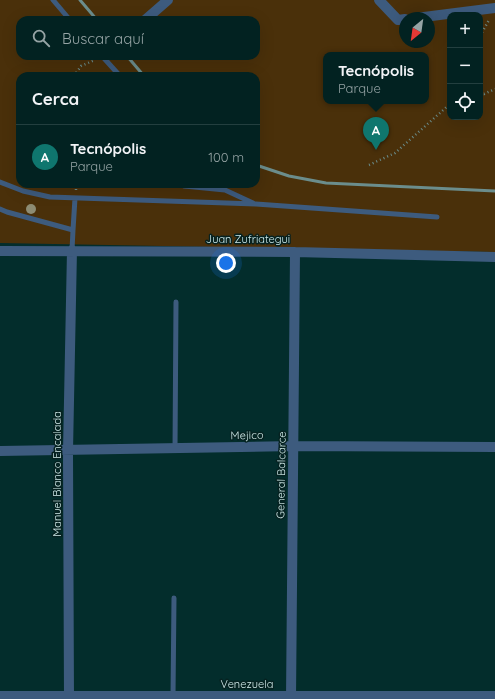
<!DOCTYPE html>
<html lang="es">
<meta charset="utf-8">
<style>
body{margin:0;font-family:Quicksand,sans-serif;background:#102f2e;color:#f1f3f6}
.controls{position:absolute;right:12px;top:12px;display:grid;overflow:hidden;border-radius:8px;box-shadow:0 4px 16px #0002}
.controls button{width:36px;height:36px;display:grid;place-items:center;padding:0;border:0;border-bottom:1px solid #233f3f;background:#022221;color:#f1f3f6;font:20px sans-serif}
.compass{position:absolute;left:399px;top:12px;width:36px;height:36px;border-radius:50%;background:#022221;box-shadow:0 4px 16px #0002;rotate:209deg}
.you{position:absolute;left:226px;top:263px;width:14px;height:14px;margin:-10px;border:3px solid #fff;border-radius:50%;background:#1a73e8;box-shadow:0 0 0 6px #1a73e833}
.badge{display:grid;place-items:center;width:26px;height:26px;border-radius:50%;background:#0f766e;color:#fff;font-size:13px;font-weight:700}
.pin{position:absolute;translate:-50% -33px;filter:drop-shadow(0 1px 2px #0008)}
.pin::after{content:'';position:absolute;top:21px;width:14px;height:12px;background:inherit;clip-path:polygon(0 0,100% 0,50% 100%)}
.popup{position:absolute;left:323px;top:52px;width:106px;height:52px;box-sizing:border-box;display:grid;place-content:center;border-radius:8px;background:#022221;filter:drop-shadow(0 1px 3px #0005);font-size:13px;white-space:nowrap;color:#96a4a5}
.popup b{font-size:15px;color:#f1f3f6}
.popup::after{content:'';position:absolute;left:50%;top:100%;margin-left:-8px;border:8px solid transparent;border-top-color:#022221}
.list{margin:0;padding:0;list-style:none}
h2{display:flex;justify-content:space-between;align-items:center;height:52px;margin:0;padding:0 16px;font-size:17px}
h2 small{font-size:13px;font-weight:400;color:#96a4a5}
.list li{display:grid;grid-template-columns:26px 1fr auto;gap:12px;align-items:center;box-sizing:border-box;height:64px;padding:0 16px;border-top:1px solid #233f3f}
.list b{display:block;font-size:15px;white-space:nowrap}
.list p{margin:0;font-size:13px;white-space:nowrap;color:#96a4a5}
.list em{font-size:13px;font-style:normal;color:#96a4a5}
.icon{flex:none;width:22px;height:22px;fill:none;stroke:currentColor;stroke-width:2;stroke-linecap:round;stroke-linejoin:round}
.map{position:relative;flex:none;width:495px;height:699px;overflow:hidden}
.search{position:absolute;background:#022221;box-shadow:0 4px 16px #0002;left:16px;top:16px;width:244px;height:44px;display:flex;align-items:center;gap:10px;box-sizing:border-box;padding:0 14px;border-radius:12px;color:#96a4a5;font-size:15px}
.panel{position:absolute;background:#022221;box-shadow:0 4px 16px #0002;left:16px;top:72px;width:244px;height:116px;border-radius:12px}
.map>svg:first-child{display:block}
.green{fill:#4a300a;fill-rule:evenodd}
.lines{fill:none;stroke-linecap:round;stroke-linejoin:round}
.path{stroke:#6a8c8b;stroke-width:2.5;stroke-dasharray:1 3;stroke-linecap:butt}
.lane{stroke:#3d5b7e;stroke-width:5}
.street{stroke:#3d5b7e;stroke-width:10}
.rail{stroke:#6b8d8c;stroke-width:3}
.tree{fill:#8d8c73}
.labels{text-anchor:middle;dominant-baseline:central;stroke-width:3;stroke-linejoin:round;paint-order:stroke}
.street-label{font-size:11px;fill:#cfe9e8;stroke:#062221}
</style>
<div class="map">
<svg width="495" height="699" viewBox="0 0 495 699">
<rect width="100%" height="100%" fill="#032d2c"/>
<path class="green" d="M 0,0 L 495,0 L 495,252 L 0,243 ZM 450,15 L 480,15 L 480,117 L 450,117 ZM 405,18 L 429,18 L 429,42 L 405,42 ZM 20,20 L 256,20 L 256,56 L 20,56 ZM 326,55 L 426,55 L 426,101 L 326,101 ZM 20,76 L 256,76 L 256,184 L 20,184 Z"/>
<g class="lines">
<path class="path" d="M 480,36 L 489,20
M 74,76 L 81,66 L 95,60
M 480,93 L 484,94 L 495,89
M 369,165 L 395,153 L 450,104
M 76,190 L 76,184"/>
<path class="lane" d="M 53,0 L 70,20
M 102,56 L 120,76
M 0,182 L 23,191 L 50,197 L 256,204 L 437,217
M 182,184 L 184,186 L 225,190 L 253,203
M 0,209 L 7,212 L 73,230 L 72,250
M 73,230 L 75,198
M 175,449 L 176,302
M 173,696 L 174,598"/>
<path class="street" d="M 379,0 L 398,20 L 405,19
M 416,18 L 495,8
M 145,20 L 168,0
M 0,251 L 295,252 L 495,257
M 0,451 L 294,446 L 495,447
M 0,696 L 495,696
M 69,699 L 68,451 L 72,250
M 291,699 L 295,252"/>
<path class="rail" d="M 80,0 L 97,20
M 127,56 L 144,76
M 256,165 L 289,176 L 326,183 L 495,191"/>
</g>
<circle class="tree" cx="31" cy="209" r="5"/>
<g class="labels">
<g class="street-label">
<text x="248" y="239">Juan Zufriategui</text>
<text transform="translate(247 435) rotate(-1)">Mejico</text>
<text transform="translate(57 474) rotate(-90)">Manuel Blanco Encalada</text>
<text transform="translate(281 475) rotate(-89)">General Balcarce</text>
<text x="247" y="684">Venezuela</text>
</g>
</g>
</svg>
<div class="controls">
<button>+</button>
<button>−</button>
<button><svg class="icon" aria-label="locate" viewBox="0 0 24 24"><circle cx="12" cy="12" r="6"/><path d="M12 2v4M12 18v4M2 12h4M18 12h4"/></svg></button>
</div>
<svg class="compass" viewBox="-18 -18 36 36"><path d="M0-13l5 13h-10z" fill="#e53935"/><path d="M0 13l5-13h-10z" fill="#96a4a5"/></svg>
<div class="you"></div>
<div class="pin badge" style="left:376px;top:150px">A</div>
<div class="popup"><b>Tecnópolis</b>Parque</div>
<div class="search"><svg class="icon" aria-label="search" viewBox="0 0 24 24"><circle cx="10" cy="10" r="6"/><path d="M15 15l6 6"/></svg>Buscar aquí</div>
<section class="panel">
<h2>Cerca<small></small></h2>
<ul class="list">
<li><span class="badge">A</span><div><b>Tecnópolis</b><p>Parque</p></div><em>100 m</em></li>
</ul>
</section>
</div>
